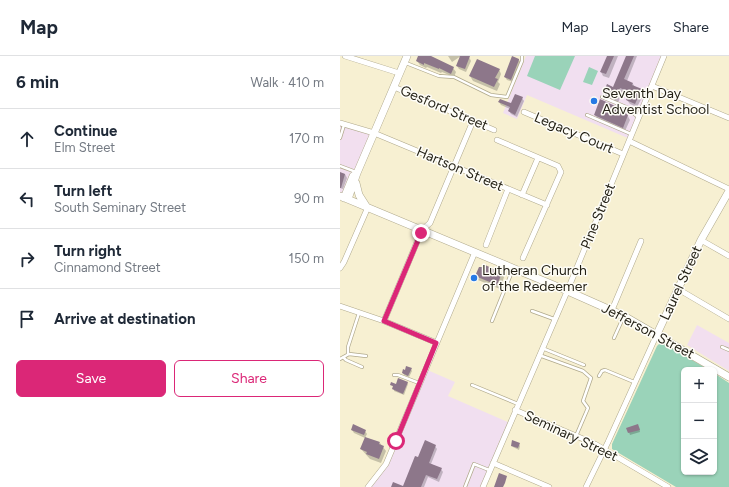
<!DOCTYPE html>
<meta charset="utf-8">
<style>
body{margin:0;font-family:Figtree,sans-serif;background:#f2f2f3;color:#1f2937}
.controls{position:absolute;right:12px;bottom:12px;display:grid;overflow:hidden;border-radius:6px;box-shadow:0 1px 3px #0004}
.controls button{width:36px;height:36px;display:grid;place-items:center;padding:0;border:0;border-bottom:1px solid #e0e1e3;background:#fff;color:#1f2937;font:20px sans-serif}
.stop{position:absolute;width:12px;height:12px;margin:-9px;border:3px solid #db2777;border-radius:50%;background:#fff}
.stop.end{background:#db2777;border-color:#fff;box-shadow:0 1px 4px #0008}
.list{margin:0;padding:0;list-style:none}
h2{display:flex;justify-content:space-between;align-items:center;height:52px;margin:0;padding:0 16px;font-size:17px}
h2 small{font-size:13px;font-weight:400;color:#747a83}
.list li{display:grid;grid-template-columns:26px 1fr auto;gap:12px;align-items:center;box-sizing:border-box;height:60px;padding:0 16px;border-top:1px solid #e0e1e3}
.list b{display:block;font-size:15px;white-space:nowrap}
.list p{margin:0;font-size:13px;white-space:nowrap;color:#747a83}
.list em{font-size:13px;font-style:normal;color:#747a83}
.actions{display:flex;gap:8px;padding:12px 16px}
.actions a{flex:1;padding:9px 0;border:1px solid #db2777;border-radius:6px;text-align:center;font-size:14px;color:#db2777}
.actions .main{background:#db2777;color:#fff}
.icon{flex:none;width:22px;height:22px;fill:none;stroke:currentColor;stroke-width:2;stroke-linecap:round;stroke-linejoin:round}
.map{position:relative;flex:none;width:389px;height:431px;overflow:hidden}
header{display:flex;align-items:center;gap:24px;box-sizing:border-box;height:56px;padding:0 20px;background:#fff;border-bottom:1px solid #e0e1e3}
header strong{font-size:19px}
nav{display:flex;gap:22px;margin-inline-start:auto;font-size:14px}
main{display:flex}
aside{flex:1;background:#fff}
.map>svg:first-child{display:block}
.commercial{fill:#f2dfef}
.education{fill:#f1dff0}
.green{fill:#9ad3b9}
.shadow{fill:#0003}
.building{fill:#8d778a}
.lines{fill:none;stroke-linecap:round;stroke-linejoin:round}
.lane-casing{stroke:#b0a98c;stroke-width:4}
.street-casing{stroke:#b0a98c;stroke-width:6}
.secondary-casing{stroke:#b0a98c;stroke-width:8}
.lane{stroke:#fff;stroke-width:2.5}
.street{stroke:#fff;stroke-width:5}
.secondary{stroke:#fff;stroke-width:7}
.route{stroke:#db2777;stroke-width:5}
.poi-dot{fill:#267ae5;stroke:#fefdf7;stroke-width:1.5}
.labels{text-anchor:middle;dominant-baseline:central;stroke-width:3;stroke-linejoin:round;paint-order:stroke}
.poi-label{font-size:14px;fill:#221f14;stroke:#fefdf7;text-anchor:start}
.street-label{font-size:14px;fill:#221f14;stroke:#fefdf7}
</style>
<header>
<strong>Map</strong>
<nav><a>Map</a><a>Layers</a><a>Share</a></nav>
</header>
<main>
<aside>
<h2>6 min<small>Walk · 410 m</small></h2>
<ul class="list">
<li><svg class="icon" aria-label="ahead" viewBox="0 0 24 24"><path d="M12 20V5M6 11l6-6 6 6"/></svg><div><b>Continue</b><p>Elm Street</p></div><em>170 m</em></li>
<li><svg class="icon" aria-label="left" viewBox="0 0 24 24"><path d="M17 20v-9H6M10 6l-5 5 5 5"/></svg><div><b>Turn left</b><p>South Seminary Street</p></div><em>90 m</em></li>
<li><svg class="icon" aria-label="right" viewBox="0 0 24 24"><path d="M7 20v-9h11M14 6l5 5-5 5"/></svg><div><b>Turn right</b><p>Cinnamond Street</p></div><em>150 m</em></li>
<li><svg class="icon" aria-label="arrive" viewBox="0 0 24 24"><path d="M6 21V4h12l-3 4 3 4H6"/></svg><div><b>Arrive at destination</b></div></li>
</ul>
<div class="actions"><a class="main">Save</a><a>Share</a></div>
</aside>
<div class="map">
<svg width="389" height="431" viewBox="0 0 389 431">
<rect width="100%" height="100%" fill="#f7f0d2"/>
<path class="commercial" d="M 0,67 L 34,77 L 8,130 L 0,140 Z
M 357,269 L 389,287 L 389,315 L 347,289 Z"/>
<path class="education" d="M 186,0 L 324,0 L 290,83 L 187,39 L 177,63 L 163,57 Z
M 85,313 L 115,326 L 108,340 L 170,367 L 143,431 L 28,431 L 46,408 Z"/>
<path class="green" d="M 195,0 L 235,0 L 220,34 L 187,20 Z
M 249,11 L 258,15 L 252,29 L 243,26 Z
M 323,287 L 369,314 L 344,314 L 344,416 L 374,416 L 374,317 L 389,327 L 389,431 L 336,431 L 272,393 L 272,388 L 317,290 L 319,288 Z"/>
<path class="shadow" d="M 80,0 L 90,0 L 113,12 L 116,16 L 114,21 L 102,16 L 101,17 L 87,11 L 86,12 L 80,9 L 77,5 Z
M 108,0 L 121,0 L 112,6 Z
M 122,0 L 129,1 L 131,5 L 126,16 L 119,13 L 117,10 Z
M 268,0 L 278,0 L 269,22 L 263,20 L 261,16 Z
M 287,0 L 297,0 L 287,25 L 293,28 L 295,31 L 302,34 L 304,38 L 297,51 L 290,48 L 287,44 L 290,39 L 282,36 L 278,47 L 266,42 L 264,38 L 274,32 Z
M 179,4 L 181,7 L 173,26 L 167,24 L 165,21 Z
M 159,13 L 161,18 L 158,26 L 160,28 L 157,35 L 133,25 L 130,20 Z
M 182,42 L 184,45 L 177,61 L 171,58 L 169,55 L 170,53 L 161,49 L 159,46 L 172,49 Z
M 285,55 L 290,64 L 285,75 L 258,63 L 255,59 Z
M 0,117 L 5,118 L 7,122 L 3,133 L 0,132 Z
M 162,217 L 164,221 L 160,233 L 138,224 L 136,220 Z
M 71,313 L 72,315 L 69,321 L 64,319 L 63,317 Z
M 67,326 L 68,328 L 64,339 L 54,335 L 54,331 L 51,329 L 56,329 Z
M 299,371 L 300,376 L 290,379 L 288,373 Z
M 12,374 L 25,375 L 27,378 L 25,382 L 14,377 Z
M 40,387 L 46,395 L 41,407 L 30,403 L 21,393 Z
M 179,388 L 180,390 L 179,394 L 173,391 L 172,389 Z
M 95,390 L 97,393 L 91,408 L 101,413 L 103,416 L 99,426 L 88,421 L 84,431 L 69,431 L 78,402 Z"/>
<path class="building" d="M 78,0 L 91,0 L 114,11 L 111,18 L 99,12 L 99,13 L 84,7 L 84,9 L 76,5 Z
M 120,0 L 130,0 L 125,13 L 116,10 Z
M 172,0 L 179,3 L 179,4 L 171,24 L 164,21 Z
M 267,0 L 274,0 L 266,18 L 260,16 Z
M 286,0 L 294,0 L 284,23 L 293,27 L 292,29 L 302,33 L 295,48 L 286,44 L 290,36 L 280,32 L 276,44 L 263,38 L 267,28 L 273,31 Z
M 137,3 L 160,13 L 155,22 L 158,23 L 154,31 L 129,20 Z
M 175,38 L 183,41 L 175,59 L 168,55 L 170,51 L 158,46 L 160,43 L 171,47 Z
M 260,43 L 286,55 L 285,57 L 288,59 L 283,72 L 254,59 Z
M 0,116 L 5,118 L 1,132 L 0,132 Z
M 143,208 L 162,217 L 157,229 L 135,220 L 139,211 L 142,211 Z
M 66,310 L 72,312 L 68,320 L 62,317 L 63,313 L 65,314 Z
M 58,322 L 68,326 L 63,338 L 52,333 L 53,330 L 50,329 L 51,326 L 56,328 Z
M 13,368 L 26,374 L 24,379 L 11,374 Z
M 298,368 L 300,374 L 288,377 L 286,372 Z
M 25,381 L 40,386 L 39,388 L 44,390 L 39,403 L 26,398 L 27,396 L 20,393 Z
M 85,384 L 96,389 L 89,407 L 102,412 L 97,423 L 86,419 L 81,431 L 51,431 L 53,426 L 63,430 L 75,400 L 78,401 Z
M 172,384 L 180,387 L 178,392 L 171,390 Z
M 159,417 L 167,420 L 165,427 L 163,431 L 154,431 Z"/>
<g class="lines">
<g class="lane-casing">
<path id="lane" d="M 66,7 L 99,20 L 114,21 L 151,39 L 167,41 L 182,5 L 182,0
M 262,41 L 286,51 L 298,61
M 247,59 L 291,78
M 0,82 L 4,69
M 0,110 L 16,116
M 192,255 L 214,263
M 152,265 L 173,213
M 274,282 L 283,262
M 382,291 L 389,294
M 202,292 L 244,309
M 8,298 L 8,291 L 19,257
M 199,299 L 243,315 L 251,322 L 243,345 L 248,352 L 236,380
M 4,302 L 6,304 L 22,311
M 0,303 L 9,298 L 26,300
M 54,319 L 58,319 L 79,327
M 259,320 L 262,315 L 265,314 L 294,326
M 132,329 L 178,348
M 125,431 L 134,408 L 149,414"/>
</g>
<g class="street-casing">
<path id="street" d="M 5,0 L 59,17
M 312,30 L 389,62
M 54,31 L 154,74
M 184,56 L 283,98
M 0,67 L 34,77 L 207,149
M 157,84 L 218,110 L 221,116 L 183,202
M 289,85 L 389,133
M 182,139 L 198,102
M 361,184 L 389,200
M 146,189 L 168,133
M 0,212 L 4,206 L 28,151
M 338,233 L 389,263
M 0,250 L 44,265 L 97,287
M 272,254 L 301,185
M 44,265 L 82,174 L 90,167 L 133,65
M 175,354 L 255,388 L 328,431
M 153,407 L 209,431
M 28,431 L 46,408 L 135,196
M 143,431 L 226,238 L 324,0
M 246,431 L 268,386 L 317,278"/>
</g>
<g class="secondary-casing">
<path id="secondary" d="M 16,127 L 19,139 L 26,150
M 0,140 L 223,233 L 284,260 L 389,321
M 4,142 L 13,120 L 16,118
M 8,143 L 17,117 L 67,0
M 317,278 L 361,184 L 389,135"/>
</g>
<use href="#lane" class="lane"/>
<use href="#street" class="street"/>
<use href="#secondary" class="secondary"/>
</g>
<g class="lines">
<path class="route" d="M 56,385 L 96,287 L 44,265 L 81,177"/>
</g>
<g class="poi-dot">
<circle cx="254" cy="45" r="4"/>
<circle cx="134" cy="222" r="4"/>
</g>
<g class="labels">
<g class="poi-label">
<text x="262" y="37">Seventh Day<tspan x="262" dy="16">Adventist School</tspan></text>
<text x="142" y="214">Lutheran Church<tspan x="142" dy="16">of the Redeemer</tspan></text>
</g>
<g class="street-label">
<text transform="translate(104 52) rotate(23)">Gesford Street</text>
<text transform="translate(234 77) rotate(23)">Legacy Court</text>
<text transform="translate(120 113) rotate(23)">Hartson Street</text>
<text transform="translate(258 160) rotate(-68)">Pine Street</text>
<text transform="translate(341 227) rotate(-65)">Laurel Street</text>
<text transform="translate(308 275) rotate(28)">Jefferson Street</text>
<text transform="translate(231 380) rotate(25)">Seminary Street</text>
</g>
</g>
</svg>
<div class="controls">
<button>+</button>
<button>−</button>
<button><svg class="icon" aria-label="layers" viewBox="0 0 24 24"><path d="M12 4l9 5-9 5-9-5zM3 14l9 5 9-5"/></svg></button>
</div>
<div class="stop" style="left:56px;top:385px"></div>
<div class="stop end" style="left:81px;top:177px"></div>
</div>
</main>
